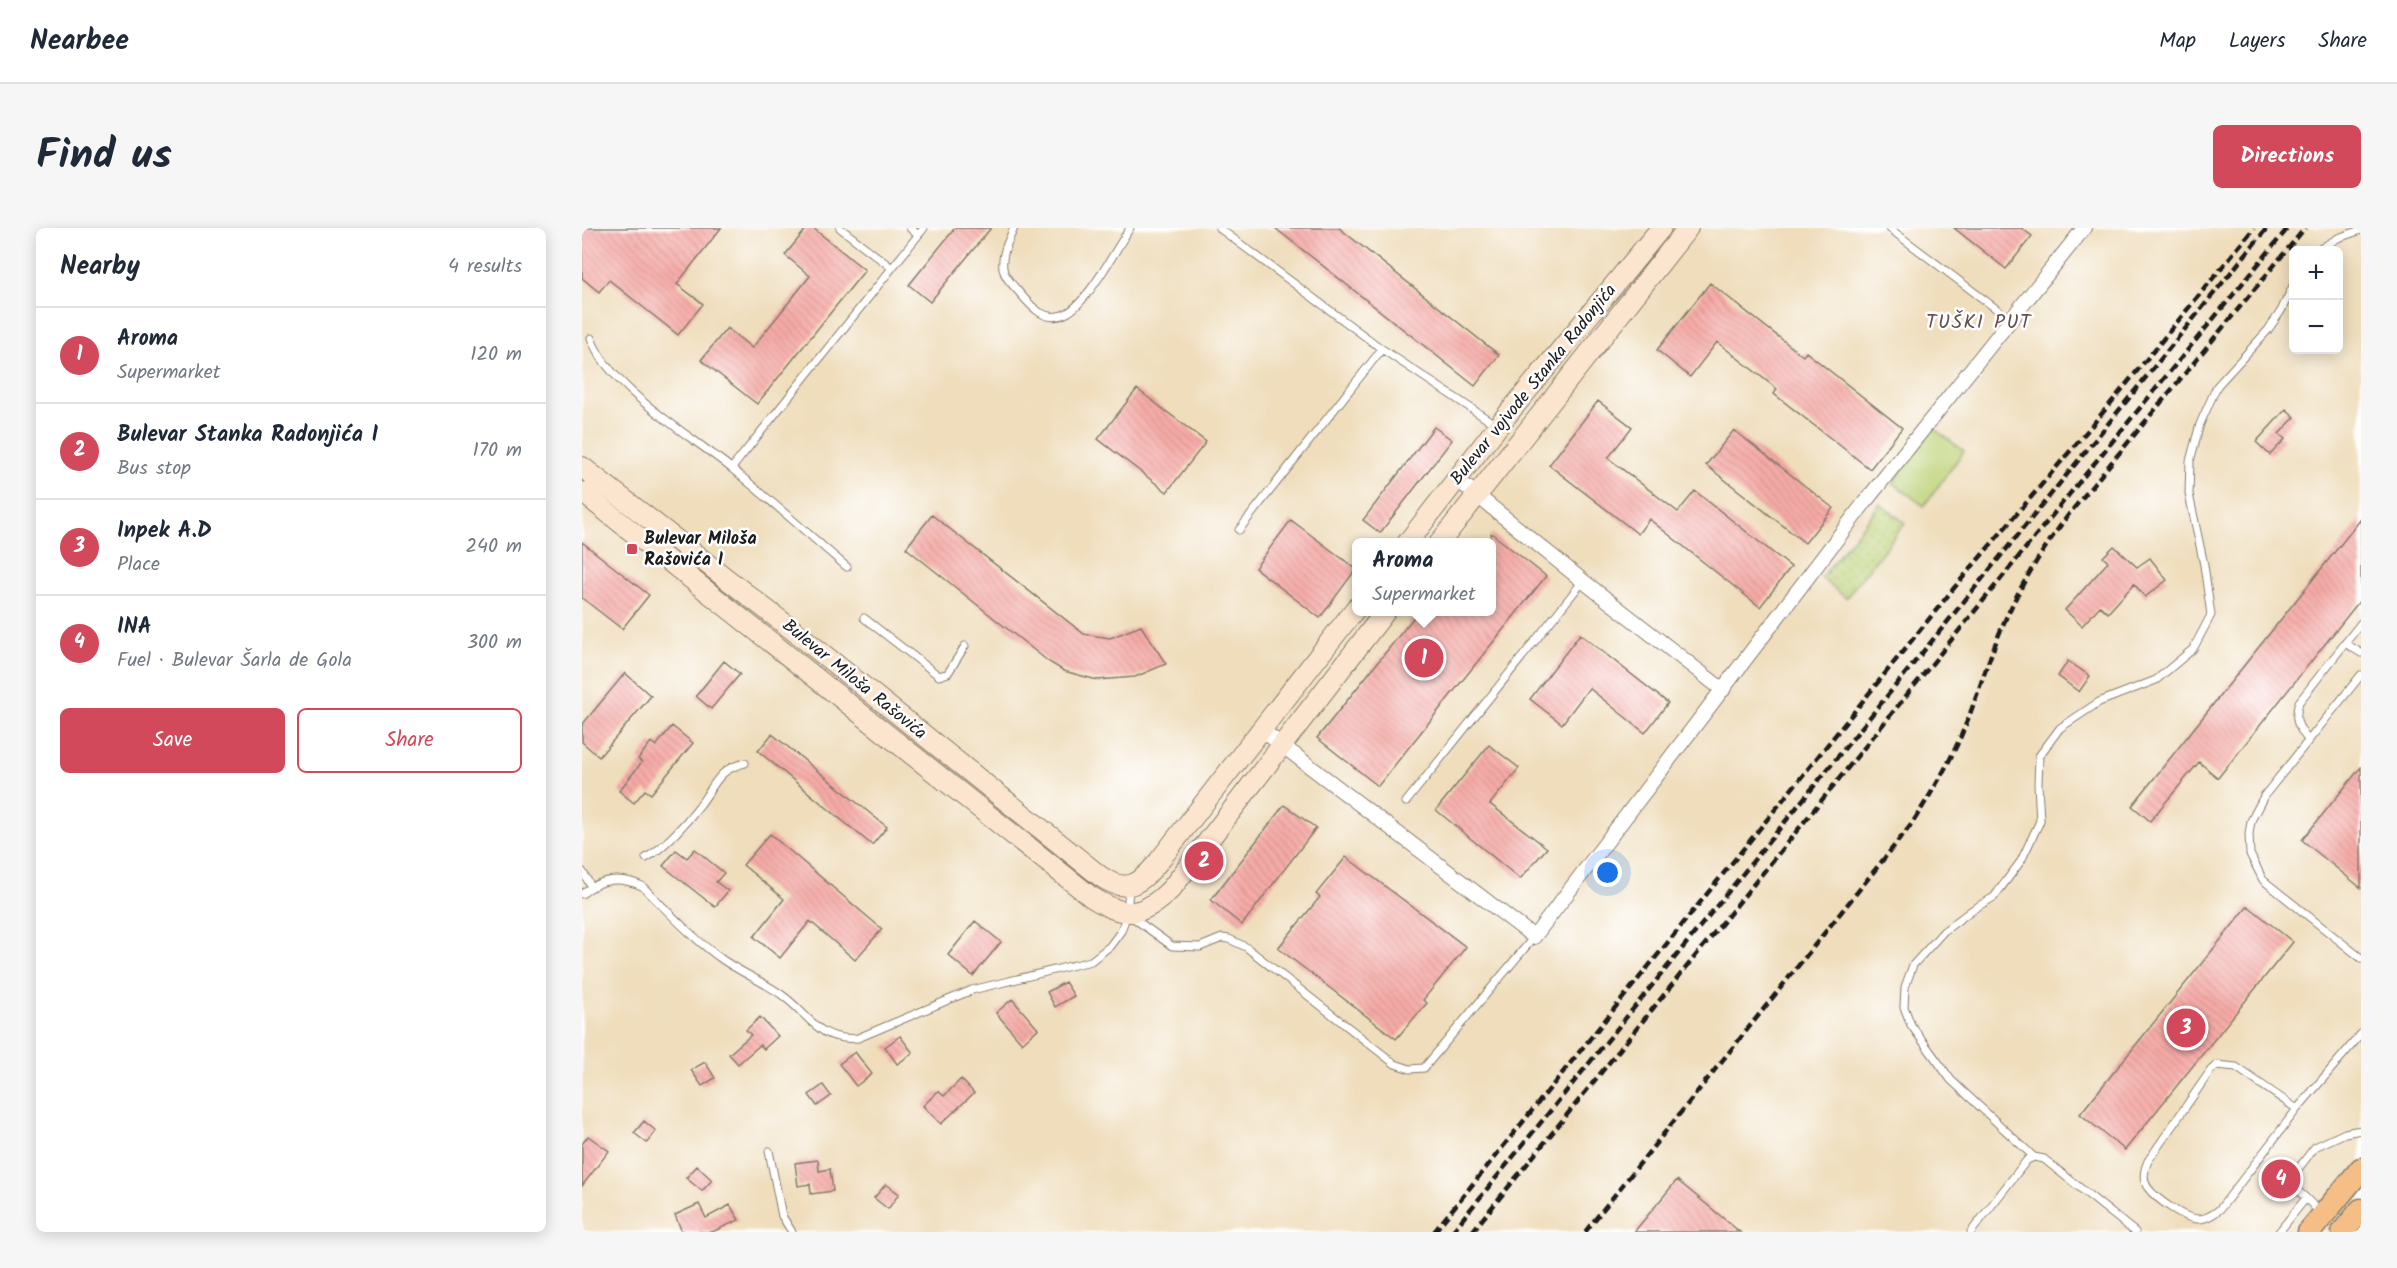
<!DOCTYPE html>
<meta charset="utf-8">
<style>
body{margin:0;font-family:Kalam,sans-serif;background:#f6f6f7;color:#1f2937}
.controls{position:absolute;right:18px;top:18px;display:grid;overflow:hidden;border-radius:9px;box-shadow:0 3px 15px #0003}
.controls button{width:54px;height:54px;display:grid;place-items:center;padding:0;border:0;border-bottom:2px solid #e0e1e3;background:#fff;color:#1f2937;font:30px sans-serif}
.you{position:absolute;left:1026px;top:645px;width:21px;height:21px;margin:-15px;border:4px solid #fff;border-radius:50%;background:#1a73e8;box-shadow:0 0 0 9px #1a73e833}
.badge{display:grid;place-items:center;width:39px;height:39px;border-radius:50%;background:#d1495b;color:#fff;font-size:20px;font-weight:700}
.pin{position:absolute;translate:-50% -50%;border:3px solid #fff;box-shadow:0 2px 6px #0006}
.popup{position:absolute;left:770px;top:310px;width:144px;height:78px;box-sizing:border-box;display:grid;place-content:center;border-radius:9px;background:#fff;filter:drop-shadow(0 2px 4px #0005);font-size:20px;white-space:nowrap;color:#747a83}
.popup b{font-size:22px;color:#1f2937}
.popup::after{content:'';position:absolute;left:50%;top:100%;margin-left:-12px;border:12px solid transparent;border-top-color:#fff}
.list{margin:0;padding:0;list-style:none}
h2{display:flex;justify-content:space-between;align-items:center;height:78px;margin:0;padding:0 24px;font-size:26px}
h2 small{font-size:20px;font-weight:400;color:#747a83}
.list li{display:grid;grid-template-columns:39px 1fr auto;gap:18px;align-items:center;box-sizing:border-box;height:96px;padding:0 24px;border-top:2px solid #e0e1e3}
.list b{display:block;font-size:22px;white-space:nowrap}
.list p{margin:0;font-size:20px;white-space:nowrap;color:#747a83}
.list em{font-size:20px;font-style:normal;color:#747a83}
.actions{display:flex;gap:12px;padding:18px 24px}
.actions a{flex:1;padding:14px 0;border:2px solid #d1495b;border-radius:9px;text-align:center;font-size:21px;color:#d1495b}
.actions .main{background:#d1495b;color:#fff}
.map{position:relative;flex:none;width:1779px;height:1004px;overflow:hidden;border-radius:9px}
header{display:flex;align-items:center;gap:36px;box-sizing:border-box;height:84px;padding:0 30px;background:#fff;border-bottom:2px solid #e0e1e3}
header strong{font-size:28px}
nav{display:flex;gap:33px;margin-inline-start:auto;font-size:21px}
.intro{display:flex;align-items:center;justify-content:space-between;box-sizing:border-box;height:144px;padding:0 36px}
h1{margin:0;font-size:42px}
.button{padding:15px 27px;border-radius:9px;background:#d1495b;color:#fff;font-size:21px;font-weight:700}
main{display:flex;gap:36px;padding:0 36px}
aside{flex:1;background:#fff;border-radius:9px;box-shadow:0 3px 15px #0003}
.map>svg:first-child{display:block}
.grass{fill:#bcd175;stroke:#6c7648;stroke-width:1.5}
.park{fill:url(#park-dots);stroke:#6c7648;stroke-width:1.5}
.building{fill:url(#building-back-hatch)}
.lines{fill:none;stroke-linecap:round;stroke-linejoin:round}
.lane-casing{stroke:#867c6c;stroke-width:9}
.street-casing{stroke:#867c6c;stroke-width:16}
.secondary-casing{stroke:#867c6c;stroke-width:22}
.primary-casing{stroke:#867c6c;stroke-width:25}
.lane{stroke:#fff;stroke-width:7}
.street{stroke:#fff;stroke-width:14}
.secondary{stroke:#fbe5cf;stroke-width:20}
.primary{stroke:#f6be87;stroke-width:22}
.rail{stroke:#1c1c1c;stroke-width:4.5;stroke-dasharray:9 4.5;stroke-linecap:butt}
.poi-dot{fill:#d1495b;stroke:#fff;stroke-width:2}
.labels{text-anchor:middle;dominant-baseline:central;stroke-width:5;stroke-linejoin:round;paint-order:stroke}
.street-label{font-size:18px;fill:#1c1c1c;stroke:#fff}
.poi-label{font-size:18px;font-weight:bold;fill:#1c1c1c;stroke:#fff;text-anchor:start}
.neighbourhood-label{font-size:20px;letter-spacing:1.5px;fill:#684e4d;stroke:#fff}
</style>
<header>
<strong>Nearbee</strong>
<nav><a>Map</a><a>Layers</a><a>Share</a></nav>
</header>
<div class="intro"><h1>Find us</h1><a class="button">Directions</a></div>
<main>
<aside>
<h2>Nearby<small>4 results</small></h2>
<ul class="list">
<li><span class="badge">1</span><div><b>Aroma</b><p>Supermarket</p></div><em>120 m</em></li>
<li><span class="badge">2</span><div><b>Bulevar Stanka Radonjića I</b><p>Bus stop</p></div><em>170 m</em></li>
<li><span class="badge">3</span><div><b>Inpek A.D</b><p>Place</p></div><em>240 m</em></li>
<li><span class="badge">4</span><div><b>INA</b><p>Fuel · Bulevar Šarla de Gola</p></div><em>300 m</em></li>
</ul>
<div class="actions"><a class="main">Save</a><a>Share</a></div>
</aside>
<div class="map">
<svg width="1779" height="1004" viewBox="0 0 1779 1004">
<defs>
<pattern id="park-dots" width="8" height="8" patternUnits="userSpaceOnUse" patternTransform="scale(1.5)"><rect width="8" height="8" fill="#bcd175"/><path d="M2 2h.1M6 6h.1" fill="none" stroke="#a1b365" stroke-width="1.8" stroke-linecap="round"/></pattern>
<pattern id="building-back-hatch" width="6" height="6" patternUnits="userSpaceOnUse" patternTransform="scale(1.5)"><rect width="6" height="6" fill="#f6aba7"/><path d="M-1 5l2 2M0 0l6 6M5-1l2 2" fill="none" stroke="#d2938f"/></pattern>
</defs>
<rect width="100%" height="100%" fill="#fff"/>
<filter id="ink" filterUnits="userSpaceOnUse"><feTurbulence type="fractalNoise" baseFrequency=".0167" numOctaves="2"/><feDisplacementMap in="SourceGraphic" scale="12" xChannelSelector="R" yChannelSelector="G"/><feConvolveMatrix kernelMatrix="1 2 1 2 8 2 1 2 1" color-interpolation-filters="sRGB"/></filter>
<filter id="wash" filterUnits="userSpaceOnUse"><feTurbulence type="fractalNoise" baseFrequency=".008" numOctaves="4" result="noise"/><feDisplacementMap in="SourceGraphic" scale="24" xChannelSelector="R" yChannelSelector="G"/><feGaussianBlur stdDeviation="1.35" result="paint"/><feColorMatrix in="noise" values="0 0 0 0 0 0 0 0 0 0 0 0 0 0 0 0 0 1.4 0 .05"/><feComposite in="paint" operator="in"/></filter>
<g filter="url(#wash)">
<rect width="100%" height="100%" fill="#efddbb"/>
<path class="grass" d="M 1351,200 L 1382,223 L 1342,278 L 1311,255 Z"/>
<path class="park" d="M 1298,276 L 1323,295 L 1264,370 L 1239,350 Z"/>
<g id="blocks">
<path class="building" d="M 0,0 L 139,0 L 95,56 L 121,76 L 96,107 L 27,52 L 17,64 L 0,50 Z
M 225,0 L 231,0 L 283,42 L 175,176 L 119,132 L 145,100 L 170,120 L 228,48 L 203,27 Z
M 373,0 L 409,0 L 348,74 L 327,57 Z
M 693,0 L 757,0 L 917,127 L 893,158 Z
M 1372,0 L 1439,0 L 1450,8 L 1424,41 Z
M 1128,55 L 1221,128 L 1224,124 L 1320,200 L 1288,241 L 1192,166 L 1195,161 L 1135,114 L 1108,149 L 1075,122 Z
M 555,161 L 624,214 L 585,264 L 516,211 Z
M 1016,173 L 1050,199 L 1026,230 L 1096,284 L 1113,263 L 1209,339 L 1178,379 L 1067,291 L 1056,306 L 967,237 Z
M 1704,181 L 1713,189 L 1697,206 L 1703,211 L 1688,227 L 1674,214 Z
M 852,199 L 870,212 L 798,305 L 781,292 Z
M 1152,202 L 1251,280 L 1223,315 L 1124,237 Z
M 350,287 L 502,406 L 528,410 L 559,398 L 584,436 L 553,449 L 515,452 L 482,443 L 467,434 L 324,320 Z
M 1779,291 L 1779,371 L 1636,550 L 1617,534 L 1568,593 L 1550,578 Z
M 709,292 L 774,341 L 738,390 L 673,340 Z
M 909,305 L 964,348 L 796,558 L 735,510 L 836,384 L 909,384 Z
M 0,314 L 67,367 L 40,401 L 0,370 Z
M 1532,318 L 1555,339 L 1568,330 L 1585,352 L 1563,369 L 1552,356 L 1526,385 L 1518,378 L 1500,398 L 1483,382 L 1526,334 L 1521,329 Z
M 998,406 L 1086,475 L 1063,505 L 1007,460 L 980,496 L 948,471 Z
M 142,433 L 158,446 L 129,481 L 114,468 Z
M 1486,433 L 1508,448 L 1497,464 L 1476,448 Z
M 43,445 L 69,468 L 17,529 L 0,514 L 0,497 Z
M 90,498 L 111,515 L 69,566 L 63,562 L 52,575 L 37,563 L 60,534 L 56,531 L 69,514 L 74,518 Z
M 190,506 L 305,599 L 290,617 L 176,523 Z
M 907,517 L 937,540 L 908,576 L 965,620 L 938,651 L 854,582 Z
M 1779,539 L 1779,660 L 1720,612 Z
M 702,577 L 734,600 L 660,697 L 629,672 Z
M 188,606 L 300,701 L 273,732 L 228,693 L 198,730 L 172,709 L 202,671 L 161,637 Z
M 113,621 L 142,645 L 134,654 L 146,663 L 133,679 L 81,638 L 94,622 L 105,630 Z
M 764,629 L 884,719 L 841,772 L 845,775 L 814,811 L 696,720 L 738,669 L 734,666 Z
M 1666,678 L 1711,714 L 1543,922 L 1498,886 Z
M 393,693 L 419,714 L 391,748 L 366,727 Z
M 483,754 L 492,768 L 473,779 L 465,764 Z
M 430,771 L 456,801 L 440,815 L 414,785 Z
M 178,789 L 196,808 L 182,821 L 178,817 L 156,836 L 147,826 L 169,807 L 164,802 Z
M 318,808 L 331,825 L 315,836 L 303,819 Z
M 273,824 L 290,846 L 274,858 L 257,836 Z
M 123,834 L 133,850 L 120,858 L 109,842 Z
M 379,851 L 392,865 L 359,896 L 341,878 L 356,863 L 362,868 Z
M 241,857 L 249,868 L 235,878 L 227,867 Z
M 62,893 L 74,903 L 65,915 L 52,905 Z
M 6,908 L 27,923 L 0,958 L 0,916 Z
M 236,932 L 237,943 L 248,941 L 251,963 L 229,966 L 228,956 L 216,958 L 213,935 Z
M 115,938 L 130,952 L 120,963 L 104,950 Z
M 1095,952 L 1158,1004 L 1052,1004 Z
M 304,956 L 317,966 L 306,981 L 292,970 Z
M 117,976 L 124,990 L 148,977 L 157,992 L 130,1004 L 100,1004 L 93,987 Z"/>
</g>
</g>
<g filter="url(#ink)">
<use href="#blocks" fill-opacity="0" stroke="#867c6c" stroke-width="1.5"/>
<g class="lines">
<g class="lane-casing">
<path id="lane" d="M 258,0 L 310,40
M 328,0 L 336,7
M 432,0 C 427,12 419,26 421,40 C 422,49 430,56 436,63 C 448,77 463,97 485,85 C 506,74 534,21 548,0
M 637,0 L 800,121 L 914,197
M 1307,0 L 1429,92
M 1736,22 L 1756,10 L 1779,2
M 9,110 C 27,160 107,206 149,240 C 189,272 226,306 265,339
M 150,240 L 342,0
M 657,302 L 800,121
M 282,390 L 357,448 L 366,445 L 383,418
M 1763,415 L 1779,425
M 1779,447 L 1682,568 L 1669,593 L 1667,606 L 1668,626 L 1681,652 L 1779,730
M 1726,512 C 1715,498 1712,491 1717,474 L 1779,395
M 824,574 L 1001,353
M 64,630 C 82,620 105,594 117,578 C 133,558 135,541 163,535
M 0,643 L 9,658
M 0,666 C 19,650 38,648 60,658 C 86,683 111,711 141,732 C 160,745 182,754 200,767 C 228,787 236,814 276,810 L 390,762 L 509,733 L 528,718 L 539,703 L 545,686 L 547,660
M 550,689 L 590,718 L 618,719 L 640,710 L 647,711 L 664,719 L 813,836 L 828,841 L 842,840 L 952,709
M 1715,881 L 1654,839 L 1635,837 L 1629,842 L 1566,933 C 1562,942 1560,952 1566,960 C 1574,971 1604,992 1617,991 C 1625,991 1632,986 1638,981 L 1715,881 L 1779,806
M 187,923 L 200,988 L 210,1004
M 1452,929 L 1369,852 L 1329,797 L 1322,779 L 1323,759 L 1331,737 L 1362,703 L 1390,682 L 1412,669 L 1439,633 L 1458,593 L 1456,556 L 1457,528 L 1478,500 L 1517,474 L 1574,452 L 1611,421 L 1629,387 L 1622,337 L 1607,266 L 1608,233 L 1618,196 L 1635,158 L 1686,102 L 1699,83 L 1712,56
M 1724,970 L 1739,986
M 1389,1004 L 1445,932 L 1452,929 L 1462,931 L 1553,1004
M 1697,1004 L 1724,970 L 1706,954 L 1733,919 L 1763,905 L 1779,902"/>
</g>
<g class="street-casing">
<path id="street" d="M 876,252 L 1001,353 L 1141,462
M 680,502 L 952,709 L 1283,274 L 1502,0"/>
</g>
<g class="secondary-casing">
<path id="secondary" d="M 0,239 L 212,403 L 518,648 C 545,667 558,656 577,633 L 774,380
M 0,264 L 508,668 C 542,690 559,691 589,661 L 803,384
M 826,314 L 916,198 L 1079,0
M 858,314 L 1106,0"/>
</g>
<g class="primary-casing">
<path id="primary" d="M 1727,1004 L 1779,941
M 1761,1004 L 1779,982"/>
</g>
<use href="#lane" class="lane"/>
<use href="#street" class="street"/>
<use href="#secondary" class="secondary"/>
<use href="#primary" class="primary"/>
<path class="rail" d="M 852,1004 L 1372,360 L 1528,176 L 1672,0
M 870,1004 L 1685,0
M 890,1004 L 1511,237 L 1706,0
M 1003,1004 L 1329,597 C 1345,572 1360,548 1373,521 C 1390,486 1400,449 1414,414 C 1432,367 1457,326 1487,286 L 1723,0"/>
</g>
</g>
<rect class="poi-dot" x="44" y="315" width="12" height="12" rx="3"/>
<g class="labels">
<g class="street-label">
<text transform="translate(952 157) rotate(-51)">Bulevar vojvode Stanka Radonjića</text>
<text transform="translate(272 452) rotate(39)">Bulevar Miloša Rašovića</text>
</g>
<g class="poi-label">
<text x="62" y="311">Bulevar Miloša<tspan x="62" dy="21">Rašovića I</tspan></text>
</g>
<g class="neighbourhood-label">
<text x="1397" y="95">TUŠKI PUT</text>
</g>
</g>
</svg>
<div class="controls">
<button>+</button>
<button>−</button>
</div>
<div class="you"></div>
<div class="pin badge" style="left:842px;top:430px">1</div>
<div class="popup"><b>Aroma</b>Supermarket</div>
<div class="pin badge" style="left:622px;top:633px">2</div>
<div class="pin badge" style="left:1604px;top:800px">3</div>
<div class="pin badge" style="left:1699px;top:951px">4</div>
</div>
</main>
